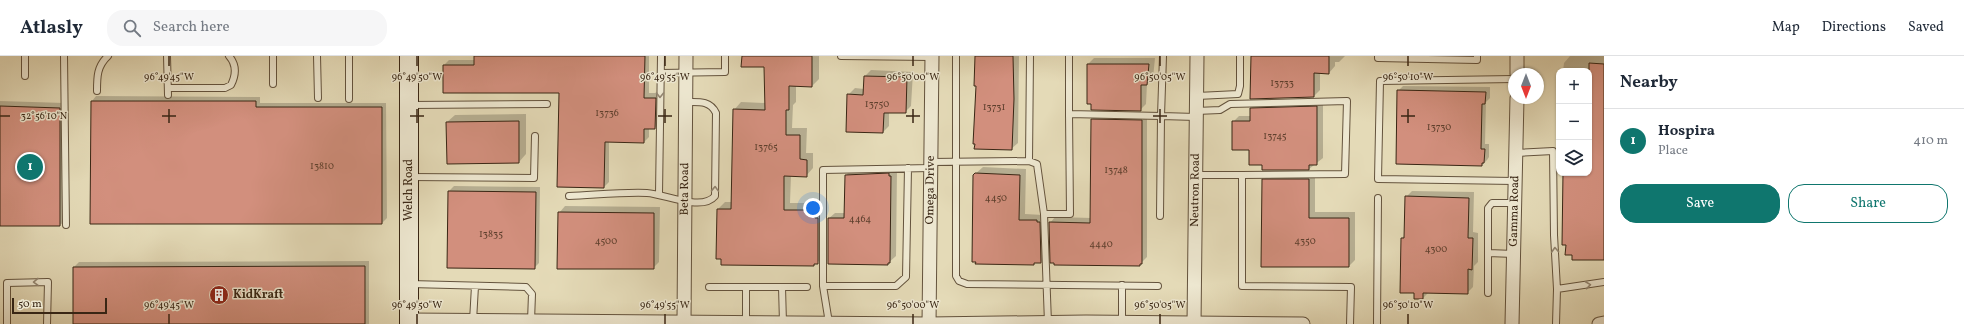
<!DOCTYPE html>
<meta charset="utf-8">
<style>
body{margin:0;font-family:Vollkorn,serif;background:#f6f6f7;color:#1f2937}
.controls{position:absolute;right:12px;top:12px;display:grid;overflow:hidden;border-radius:8px;box-shadow:0 1px 3px #0004}
.controls button{width:36px;height:36px;display:grid;place-items:center;padding:0;border:0;border-bottom:1px solid #e0e1e3;background:#fff;color:#1f2937;font:20px sans-serif}
.compass{position:absolute;left:1508px;top:12px;width:36px;height:36px;border-radius:50%;background:#fff;box-shadow:0 1px 3px #0004;rotate:180deg}
.scale{position:absolute;left:12px;bottom:10px;width:95px;box-sizing:border-box;padding-left:4px;border:2px solid #392614;border-top:0;font-size:11px;line-height:14px;white-space:nowrap;color:#392614;-webkit-text-stroke:3px #ede7d0;paint-order:stroke}
.you{position:absolute;left:813px;top:152px;width:14px;height:14px;margin:-10px;border:3px solid #fff;border-radius:50%;background:#1a73e8;box-shadow:0 0 0 6px #1a73e833}
.badge{display:grid;place-items:center;width:26px;height:26px;border-radius:50%;background:#0f766e;color:#fff;font-size:13px;font-weight:700}
.pin{position:absolute;translate:-50% -50%;border:2px solid #fff;box-shadow:0 1px 4px #0006}
.list{margin:0;padding:0;list-style:none}
h2{display:flex;justify-content:space-between;align-items:center;height:52px;margin:0;padding:0 16px;font-size:17px}
h2 small{font-size:13px;font-weight:400;color:#747a83}
.list li{display:grid;grid-template-columns:26px 1fr auto;gap:12px;align-items:center;box-sizing:border-box;height:64px;padding:0 16px;border-top:1px solid #e0e1e3}
.list b{display:block;font-size:15px;white-space:nowrap}
.list p{margin:0;font-size:13px;white-space:nowrap;color:#747a83}
.list em{font-size:13px;font-style:normal;color:#747a83}
.actions{display:flex;gap:8px;padding:12px 16px}
.actions a{flex:1;padding:9px 0;border:1px solid #0f766e;border-radius:16px;text-align:center;font-size:14px;color:#0f766e}
.actions .main{background:#0f766e;color:#fff}
.icon{flex:none;width:22px;height:22px;fill:none;stroke:currentColor;stroke-width:2;stroke-linecap:round;stroke-linejoin:round}
.map{position:relative;flex:none;width:1604px;height:268px;overflow:hidden}
header{display:flex;align-items:center;gap:24px;box-sizing:border-box;height:56px;padding:0 20px;background:#fff;border-bottom:1px solid #e0e1e3}
header strong{font-size:19px}
nav{display:flex;gap:22px;margin-inline-start:auto;font-size:14px}
.search{width:280px;height:36px;background:#f6f6f7;display:flex;align-items:center;gap:10px;box-sizing:border-box;padding:0 14px;border-radius:16px;color:#747a83;font-size:15px}
main{display:flex}
aside{flex:1;background:#fff}
.map>svg:first-child{display:block}
.shadow{fill:#0003}
.building{fill:#d28f7d;stroke:#392614}
.lines{fill:none;stroke-linecap:round;stroke-linejoin:round}
.lane-casing{stroke:#64533d;stroke-width:8}
.street-casing{stroke:#64533d;stroke-width:15}
.secondary-casing{stroke:#392614;stroke-width:20}
.lane{stroke:#ede7d0;stroke-width:6}
.street{stroke:#ede7d0;stroke-width:13}
.secondary{stroke:#ede7d0;stroke-width:18}
.oneway{stroke:#938672}
.ticks{fill:none;stroke:#392614;stroke-width:1.5}
.labels{text-anchor:middle;dominant-baseline:central;stroke-width:3;stroke-linejoin:round;paint-order:stroke}
.number-label{font-size:10px;fill:#5f402e}
.street-label{font-size:12px;fill:#392614;stroke:#ede7d0}
.poi-label{font-size:12px;font-weight:bold;fill:#392614;stroke:#ede7d0;text-anchor:start}
.ticks-label{font-size:10px;text-anchor:middle;fill:#392614;stroke:#ede7d0;stroke-width:3;stroke-linejoin:round;paint-order:stroke}
</style>
<header>
<strong>Atlasly</strong>
<div class="search"><svg class="icon" aria-label="search" viewBox="0 0 24 24"><circle cx="10" cy="10" r="6"/><path d="M15 15l6 6"/></svg>Search here</div>
<nav><a>Map</a><a>Directions</a><a>Saved</a></nav>
</header>
<main>
<div class="map">
<svg width="1604" height="268" viewBox="0 0 1604 268">
<rect width="100%" height="100%" fill="#e4dab7"/>
<filter id="stains"><feTurbulence type="fractalNoise" baseFrequency=".005" numOctaves="4"/><feColorMatrix values="0 0 0 0 .2 0 0 0 0 .09 0 0 0 0 .02 0 0 0 .5 -.17"/></filter>
<radialGradient id="worn" r=".72"><stop offset=".6" stop-color="#630" stop-opacity="0"/><stop offset="1" stop-color="#630" stop-opacity=".3"/></radialGradient>
<path class="shadow" d="M 475,0 L 649,0 L 649,37 L 661,37 L 660,67 L 655,72 L 649,72 L 649,81 L 644,86 L 609,85 L 609,126 L 604,131 L 560,36 L 444,9 L 449,4 L 475,4 Z
M 743,0 L 819,0 L 819,23 L 812,30 L 796,30 L 796,46 L 793,49 L 792,72 L 807,72 L 806,97 L 813,97 L 813,112 L 806,120 L 791,119 L 790,147 L 821,147 L 825,200 L 814,209 L 718,153 L 725,146 L 732,146 L 734,54 L 741,46 L 766,47 L 765,10 Z
M 975,0 L 1019,0 L 1018,87 L 1011,93 L 977,29 Z
M 1252,0 L 1345,0 L 1339,6 L 1335,6 L 1335,10 L 1329,17 L 1320,16 L 1320,34 L 1314,40 Z
M 1570,0 L 1604,0 L 1604,203 L 1564,117 L 1589,117 L 1589,15 L 1563,15 L 1564,7 Z
M 1094,2 L 1155,2 L 1153,22 L 1147,28 L 1146,48 L 1140,54 L 1088,8 Z
M 871,14 L 913,16 L 911,50 L 905,56 L 889,56 L 889,70 L 883,76 L 848,39 L 855,32 L 864,33 L 865,20 Z
M 1403,30 L 1490,31 L 1490,42 L 1486,46 L 1485,88 L 1489,88 L 1489,101 L 1487,104 L 1482,109 L 1398,35 Z
M 96,40 L 260,41 L 260,47 L 386,47 L 387,162 L 382,167 L 92,45 Z
M 0,45 L 65,47 L 65,165 L 60,169 L 0,169 Z
M 1323,45 L 1323,102 L 1309,113 L 1263,108 L 1250,93 L 1233,66 L 1239,60 L 1251,60 L 1251,52 L 1257,46 Z
M 526,58 L 526,98 L 519,106 L 447,66 L 455,59 Z
M 1098,58 L 1147,59 L 1147,201 L 1139,209 L 1050,167 L 1055,161 L 1092,162 L 1092,63 Z
M 983,111 L 1026,113 L 1025,158 L 1043,159 L 1047,200 L 1041,206 L 1036,206 L 1034,208 L 977,207 L 974,119 Z
M 852,113 L 897,114 L 896,200 L 887,208 L 828,163 L 835,157 L 845,157 L 846,119 Z
M 1315,117 L 1315,156 L 1355,156 L 1355,204 L 1349,210 L 1263,124 L 1269,118 Z
M 454,130 L 540,131 L 539,207 L 534,212 L 448,211 L 449,135 Z
M 1412,135 L 1474,136 L 1473,176 L 1478,177 L 1478,206 L 1474,210 L 1473,231 L 1467,237 L 1429,236 L 1423,242 L 1415,236 L 1402,182 L 1405,179 L 1406,141 Z
M 565,150 L 660,151 L 659,206 L 653,212 L 559,157 Z
M 369,205 L 369,268 L 74,268 L 74,211 L 79,206 Z"/>
<path class="building" d="M 474,0 L 645,0 L 644,42 L 656,42 L 655,73 L 644,73 L 644,87 L 605,86 L 604,132 L 557,131 L 559,37 L 443,37 L 443,9 L 474,9 Z
M 742,0 L 812,0 L 812,31 L 789,30 L 789,54 L 786,54 L 786,79 L 800,79 L 800,103 L 807,104 L 807,121 L 784,120 L 784,154 L 815,154 L 815,162 L 818,162 L 818,208 L 814,208 L 814,210 L 721,209 L 721,203 L 716,203 L 717,153 L 731,153 L 733,53 L 765,54 L 764,11 L 741,11 Z
M 975,0 L 1013,0 L 1014,43 L 1012,94 L 974,93 L 975,88 L 973,88 L 976,30 L 974,30 Z
M 1251,0 L 1329,0 L 1329,18 L 1314,17 L 1314,41 L 1250,43 Z
M 1589,7 L 1604,8 L 1604,204 L 1572,204 L 1572,199 L 1565,199 L 1566,189 L 1562,189 L 1563,117 L 1589,117 Z
M 1087,8 L 1149,8 L 1147,29 L 1141,29 L 1141,55 L 1091,54 L 1091,48 L 1087,48 Z
M 864,20 L 907,21 L 906,57 L 884,57 L 883,77 L 846,76 L 847,38 L 863,39 Z
M 1397,34 L 1486,36 L 1485,48 L 1482,48 L 1481,93 L 1485,93 L 1484,107 L 1482,107 L 1482,110 L 1396,108 Z
M 91,45 L 256,45 L 256,51 L 382,51 L 382,168 L 90,168 Z
M 0,50 L 60,52 L 60,170 L 0,170 Z
M 1317,50 L 1317,109 L 1309,109 L 1309,114 L 1262,114 L 1262,109 L 1249,109 L 1249,94 L 1232,94 L 1232,65 L 1250,65 L 1250,52 Z
M 1091,63 L 1142,64 L 1142,208 L 1140,208 L 1140,210 L 1054,209 L 1054,207 L 1050,207 L 1049,166 L 1090,167 Z
M 519,65 L 519,107 L 447,108 L 446,66 Z
M 889,117 L 889,120 L 891,120 L 890,207 L 888,207 L 888,209 L 828,208 L 828,162 L 844,162 L 845,119 Z
M 975,117 L 1020,119 L 1019,164 L 1037,164 L 1037,166 L 1040,166 L 1041,207 L 1034,207 L 1034,209 L 975,208 L 976,206 L 972,206 L 973,119 Z
M 1262,123 L 1309,123 L 1309,162 L 1349,162 L 1349,211 L 1261,211 Z
M 448,135 L 536,136 L 535,213 L 447,212 Z
M 1405,140 L 1469,142 L 1468,182 L 1473,182 L 1472,214 L 1468,213 L 1468,238 L 1423,237 L 1423,243 L 1414,243 L 1414,237 L 1400,237 L 1401,182 L 1404,182 Z
M 558,156 L 654,157 L 654,213 L 557,213 Z
M 365,210 L 365,268 L 73,268 L 73,211 Z"/>
<g class="lines">
<g class="lane-casing">
<path id="lane" d="M 25,0 L 25,20
M 64,0 L 66,169
M 167,0 L 168,39
M 273,0 L 273,28
M 317,0 L 318,42
M 841,0 L 932,1
M 956,0 L 956,220 L 959,225 L 967,228 L 1158,230
M 1069,0 L 1069,58
M 1163,0 L 1161,60 L 1196,61
M 1378,0 L 1378,2 L 1477,4 L 1477,0
M 661,17 L 725,16 L 725,0
M 1514,23 L 1380,25 L 1378,123 L 1515,125
M 168,32 L 225,32 L 231,29 C 236,19 237,9 229,0
M 97,35 C 97,21 97,10 108,0
M 1197,40 L 1238,38 L 1240,30 L 1240,0
M 349,43 L 349,0
M 411,49 L 547,48
M 1196,55 L 1220,54 L 1230,48 L 1347,45 L 1345,118 L 1242,119
M 1516,97 L 1553,95 L 1554,179 L 1557,233
M 1029,105 L 1030,0
M 931,106 L 1029,105 L 1037,108 L 1044,158
M 1197,119 L 1242,119 L 1242,230 L 1351,231 L 1350,268
M 410,121 L 534,122 L 535,80
M 659,138 L 661,0
M 569,140 C 595,139 621,136 647,137 C 665,138 702,156 715,140 L 716,57 C 710,44 698,46 685,46
M 1488,197 L 1488,237
M 1514,198 L 1488,197 L 1488,152 L 1492,147 L 1515,147
M 410,228 L 526,231 L 532,238 L 531,265
M 1122,229 L 1122,266
M 823,230 L 896,230 L 906,221 L 908,112
M 709,231 L 807,231
M 746,231 L 746,266
M 782,231 L 783,267
M 473,265 L 475,230
M 829,267 L 823,230 L 823,114 L 931,112
M 1048,267 L 1044,158 L 1070,158 L 1069,58 L 1161,60 L 1160,160
M 7,268 L 7,227 L 48,226 L 47,268
M 1377,268 L 1378,142
M 1556,268 L 1557,233 L 1604,226"/>
</g>
<g class="street-casing">
<g id="street">
<path d="M 1517,18 L 1517,0"/>
<path d="M 409,264 L 929,268 L 1086,266 L 1303,268"/>
<path id="s1" d="M 684,266 L 686,0"/>
<path id="s2" d="M 929,268 L 932,0"/>
<path id="s3" d="M 1194,268 L 1197,0"/>
<path id="s4" d="M 1512,268 L 1517,42"/>
<path d="M 1599,268 L 1604,267"/>
</g>
</g>
<g class="secondary-casing">
<path id="secondary" d="M 409,268 L 409,0"/>
</g>
<use href="#lane" class="lane"/>
<use href="#street" class="street"/>
<use href="#secondary" class="secondary"/>
</g>
<defs><path id="oneway-chevron" d="M-2-3.5L2.5 0L-2 3.5" fill="none" stroke-width="1.6" stroke-linecap="round" stroke-linejoin="round"/></defs>
<g class="oneway">
<use href="#oneway-chevron" transform="translate(660 39) rotate(91)"/>
<use href="#oneway-chevron" transform="translate(715 133) rotate(-88)"/>
<use href="#oneway-chevron" transform="translate(1555 194) rotate(-93)"/>
<use href="#oneway-chevron" transform="translate(36 226) rotate(179)"/>
<use href="#oneway-chevron" transform="translate(1588 229) rotate(-8)"/>
</g>
<path class="ticks" d="M 169,0 L 169,10M 417,0 L 417,10M 665,0 L 665,10M 913,0 L 913,10M 1160,0 L 1160,10M 1408,0 L 1408,10M 169,53 L 169,67M 417,53 L 417,67M 665,53 L 665,67M 913,53 L 913,67M 1160,53 L 1160,67M 1408,53 L 1408,67M 0,60 L 10,60M 162,60 L 176,60M 410,60 L 424,60M 658,60 L 672,60M 906,60 L 920,60M 1153,60 L 1167,60M 1401,60 L 1415,60M 169,258 L 169,268M 417,258 L 417,268M 665,258 L 665,268M 913,258 L 913,268M 1160,258 L 1160,268M 1408,258 L 1408,268"/>
<defs>
<g id="building-disc" transform="scale(1)"><circle r="9.5" fill="#8f2418" stroke="#ede7d0"/><path d="M-4-6H4V6H1V3H-1V6H-4ZM-2.5-4.3h1.7v1.8h-1.7ZM.8-4.3h1.7v1.8H.8ZM-2.5-1h1.7V.8h-1.7ZM.8-1h1.7V.8H.8Z" fill="#fff"/></g>
</defs>
<g fill-rule="evenodd">
<use href="#building-disc" x="219" y="239"/>
</g>
<g class="labels">
<g class="number-label">
<text x="1282" y="27">13733</text>
<text x="877" y="48">13750</text>
<text x="994" y="51">13731</text>
<text x="607" y="57">13736</text>
<text x="1439" y="71">13730</text>
<text x="1275" y="80">13745</text>
<text x="766" y="91">13765</text>
<text x="322" y="110">13810</text>
<text x="1116" y="114">13748</text>
<text x="996" y="142">4450</text>
<text x="860" y="163">4464</text>
<text x="491" y="178">13835</text>
<text x="606" y="185">4500</text>
<text x="1305" y="185">4350</text>
<text x="1101" y="188">4440</text>
<text x="1436" y="193">4300</text>
</g>
<g class="street-label">
<text stroke="none"><textPath href="#s1" startOffset="133">Beta Road</textPath></text>
<text transform="translate(409 134) rotate(-90)">Welch Road</text>
<text stroke="none"><textPath href="#s2" startOffset="134">Omega Drive</textPath></text>
<text stroke="none"><textPath href="#s3" startOffset="134">Neutron Road</textPath></text>
<text stroke="none"><textPath href="#s4" startOffset="113">Gamma Road</textPath></text>
</g>
<g class="poi-label">
<text x="233" y="239">KidKraft</text>
</g>
</g>
<g class="ticks-label">
<text x="169" y="24">96°49'45"W</text>
<text x="417" y="24">96°49'50"W</text>
<text x="665" y="24">96°49'55"W</text>
<text x="913" y="24">96°50'00"W</text>
<text x="1160" y="24">96°50'05"W</text>
<text x="1408" y="24">96°50'10"W</text>
<text x="44" y="63">32°56'10"N</text>
<text x="169" y="252">96°49'45"W</text>
<text x="417" y="252">96°49'50"W</text>
<text x="665" y="252">96°49'55"W</text>
<text x="913" y="252">96°50'00"W</text>
<text x="1160" y="252">96°50'05"W</text>
<text x="1408" y="252">96°50'10"W</text>
</g>
<rect width="100%" height="100%" filter="url(#stains)"/>
<rect width="100%" height="100%" fill="url(#worn)"/>
</svg>
<div class="controls">
<button>+</button>
<button>−</button>
<button><svg class="icon" aria-label="layers" viewBox="0 0 24 24"><path d="M12 4l9 5-9 5-9-5zM3 14l9 5 9-5"/></svg></button>
</div>
<svg class="compass" viewBox="-18 -18 36 36"><path d="M0-13l5 13h-10z" fill="#e53935"/><path d="M0 13l5-13h-10z" fill="#747a83"/></svg>
<div class="scale">50 m</div>
<div class="you"></div>
<div class="pin badge" style="left:30px;top:111px">1</div>
</div>
<aside>
<h2>Nearby<small></small></h2>
<ul class="list">
<li><span class="badge">1</span><div><b>Hospira</b><p>Place</p></div><em>410 m</em></li>
</ul>
<div class="actions"><a class="main">Save</a><a>Share</a></div>
</aside>
</main>
